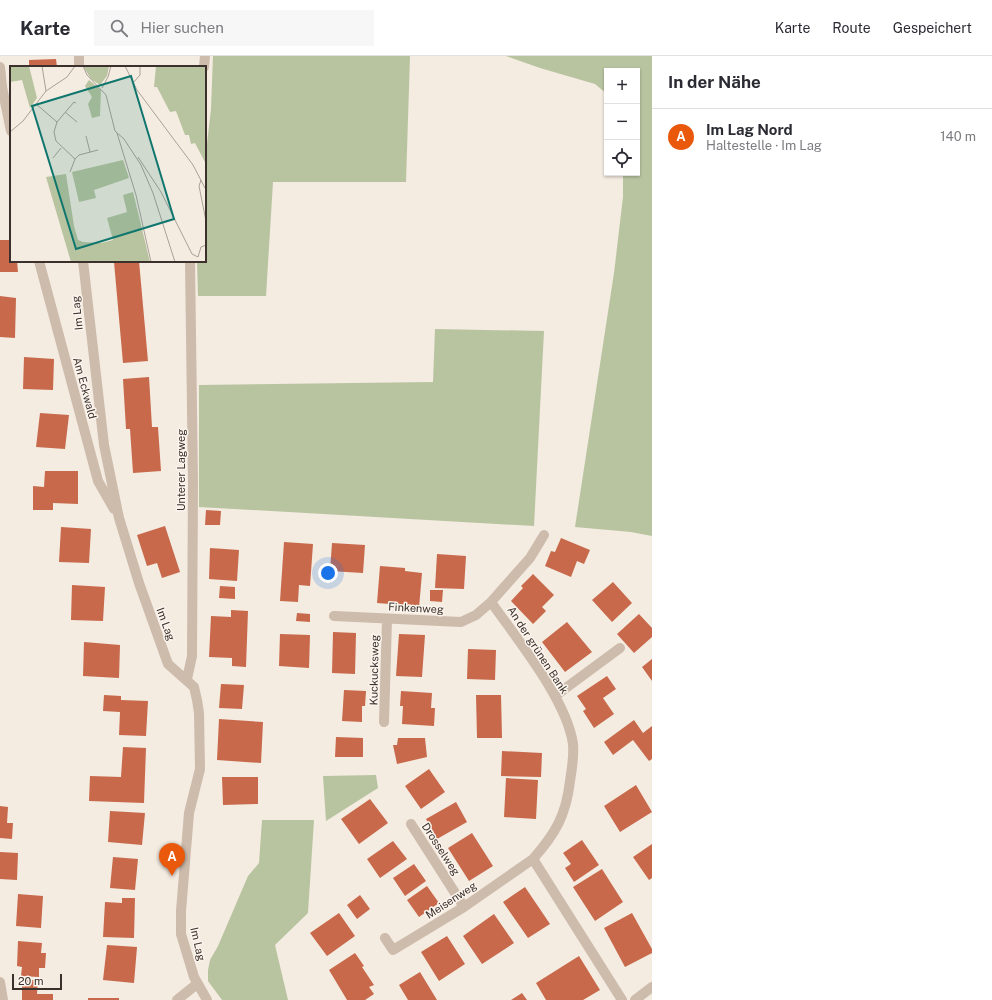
<!DOCTYPE html>
<html lang="de">
<meta charset="utf-8">
<style>
body{margin:0;font-family:"Public Sans",sans-serif;background:#f7f7f7;color:#2b2b33}
.controls{position:absolute;right:12px;top:12px;display:grid;overflow:hidden;border-radius:0px;box-shadow:0 1px 3px #0004}
.controls button{width:36px;height:36px;display:grid;place-items:center;padding:0;border:0;border-bottom:1px solid #e1e1e2;background:#fff;color:#2b2b33;font:20px sans-serif}
.scale{position:absolute;left:12px;bottom:10px;width:50px;box-sizing:border-box;padding-left:4px;border:2px solid #3b302b;border-top:0;font-size:11px;line-height:14px;white-space:nowrap;color:#3b302b;-webkit-text-stroke:3px #fbf5ee;paint-order:stroke}
.you{position:absolute;left:328px;top:517px;width:14px;height:14px;margin:-10px;border:3px solid #fff;border-radius:50%;background:#1a73e8;box-shadow:0 0 0 6px #1a73e833}
.badge{display:grid;place-items:center;width:26px;height:26px;border-radius:50%;background:#ea580c;color:#fff;font-size:13px;font-weight:700}
.pin{position:absolute;translate:-50% -33px;filter:drop-shadow(0 1px 2px #0008)}
.pin::after{content:'';position:absolute;top:21px;width:14px;height:12px;background:inherit;clip-path:polygon(0 0,100% 0,50% 100%)}
.list{margin:0;padding:0;list-style:none}
h2{display:flex;justify-content:space-between;align-items:center;height:52px;margin:0;padding:0 16px;font-size:17px}
h2 small{font-size:13px;font-weight:400;color:#7c7c81}
.list li{display:grid;grid-template-columns:26px 1fr auto;gap:12px;align-items:center;box-sizing:border-box;height:56px;padding:0 16px;border-top:1px solid #e1e1e2}
.list b{display:block;font-size:15px;white-space:nowrap}
.list p{margin:0;font-size:13px;white-space:nowrap;color:#7c7c81}
.list em{font-size:13px;font-style:normal;color:#7c7c81}
.icon{flex:none;width:22px;height:22px;fill:none;stroke:currentColor;stroke-width:2;stroke-linecap:round;stroke-linejoin:round}
.map{position:relative;flex:none;width:652px;height:944px;overflow:hidden}
header{display:flex;align-items:center;gap:24px;box-sizing:border-box;height:56px;padding:0 20px;background:#fff;border-bottom:1px solid #e1e1e2}
header strong{font-size:19px}
nav{display:flex;gap:22px;margin-inline-start:auto;font-size:14px}
.search{width:280px;height:36px;background:#f7f7f7;display:flex;align-items:center;gap:10px;box-sizing:border-box;padding:0 14px;border-radius:0px;color:#7c7c81;font-size:15px}
main{display:flex}
aside{flex:1;background:#fff}
.map>svg:first-child{display:block}
.green{fill:#b8c4a0}
.building{fill:#c8694b}
.lines{fill:none;stroke-linecap:round;stroke-linejoin:round}
.minor{stroke:#cdbbac;stroke-width:10}
.labels{text-anchor:middle;dominant-baseline:central;stroke-width:3;stroke-linejoin:round;paint-order:stroke}
.street-label{font-size:11px;fill:#3b302b;stroke:#fbf5ee}
.inset-road{fill:none;stroke:#aaa098;stroke-width:1}
.view{fill:#0f766e;fill-opacity:0.15;stroke:#0f766e;stroke-width:2}
.inset-edge{fill:none;stroke:#3b302b;stroke-width:2}
</style>
<header>
<strong>Karte</strong>
<div class="search"><svg class="icon" aria-label="search" viewBox="0 0 24 24"><circle cx="10" cy="10" r="6"/><path d="M15 15l6 6"/></svg>Hier suchen</div>
<nav><a>Karte</a><a>Route</a><a>Gespeichert</a></nav>
</header>
<main>
<div class="map">
<svg width="652" height="944" viewBox="0 0 652 944">
<rect width="100%" height="100%" fill="#f4ebe1"/>
<path class="green" d="M 213,0 L 410,0 L 406,126 L 273,126 L 266,240 L 198,240 L 197,205 L 205,205 L 205,105 L 211,53 Z
M 506,0 L 652,0 L 652,480 L 631,476 L 575,471 L 614,217 L 623,141 L 623,117 L 637,117 L 637,15 L 607,15 L 607,38 L 595,28 L 540,12 Z
M 435,273 L 544,275 L 534,470 L 199,451 L 199,329 L 433,326 Z
M 376,719 L 378,732 L 326,765 L 323,720 Z
M 262,764 L 314,764 L 308,857 L 275,889 L 288,944 L 222,944 L 208,925 L 208,914 L 210,904 L 218,890 L 248,820 L 259,807 Z"/>
<path class="building" d="M 56,3 L 57,11 L 29,11 L 29,4 Z
M 0,184 L 11,184 L 11,205 L 17,205 L 18,216 L 0,216 Z
M 139,205 L 148,305 L 123,307 L 114,206 Z
M 0,240 L 16,242 L 15,282 L 0,281 Z
M 24,301 L 54,303 L 53,334 L 23,333 Z
M 149,321 L 152,371 L 158,371 L 161,415 L 133,417 L 130,373 L 126,373 L 123,323 Z
M 40,357 L 69,359 L 65,393 L 36,391 Z
M 45,415 L 78,415 L 78,448 L 53,447 L 53,454 L 33,454 L 33,430 L 44,431 Z
M 206,454 L 221,455 L 220,469 L 205,469 Z
M 165,470 L 180,516 L 162,522 L 157,507 L 147,510 L 137,479 Z
M 61,471 L 91,473 L 89,507 L 59,506 Z
M 561,482 L 590,494 L 584,508 L 577,505 L 571,521 L 545,510 L 551,495 L 555,496 Z
M 284,486 L 313,488 L 310,530 L 299,529 L 298,546 L 280,545 Z
M 332,487 L 365,489 L 363,517 L 330,515 Z
M 210,492 L 239,494 L 237,525 L 209,523 Z
M 437,498 L 466,500 L 464,533 L 435,532 Z
M 380,510 L 405,512 L 405,515 L 422,517 L 419,552 L 402,551 L 403,549 L 377,547 Z
M 533,518 L 554,539 L 542,551 L 546,555 L 533,568 L 511,545 L 523,532 L 521,530 Z
M 613,526 L 632,547 L 612,566 L 592,544 Z
M 72,529 L 105,531 L 103,565 L 71,564 Z
M 220,530 L 235,531 L 235,543 L 219,542 Z
M 430,534 L 443,534 L 442,546 L 430,545 Z
M 231,554 L 248,555 L 246,611 L 232,610 L 232,602 L 209,601 L 211,560 L 231,561 Z
M 297,557 L 310,558 L 310,566 L 296,565 Z
M 639,558 L 652,572 L 652,581 L 634,597 L 617,578 Z
M 567,566 L 592,596 L 565,616 L 542,586 Z
M 333,576 L 356,577 L 355,618 L 332,617 Z
M 280,578 L 310,579 L 309,612 L 279,610 Z
M 399,578 L 425,579 L 422,621 L 396,620 Z
M 84,586 L 120,589 L 119,622 L 83,620 Z
M 468,593 L 496,594 L 495,624 L 467,623 Z
M 652,603 L 652,625 L 642,611 Z
M 607,620 L 616,633 L 603,642 L 614,658 L 594,672 L 583,655 L 586,653 L 577,640 Z
M 221,628 L 244,629 L 242,653 L 219,652 Z
M 344,634 L 366,635 L 365,650 L 362,650 L 362,666 L 342,665 Z
M 401,635 L 432,637 L 431,652 L 435,652 L 434,670 L 402,668 L 403,650 L 400,650 Z
M 104,639 L 121,640 L 121,644 L 148,645 L 146,680 L 119,679 L 120,656 L 103,655 Z
M 476,639 L 501,639 L 502,682 L 477,682 Z
M 219,663 L 263,666 L 261,707 L 217,704 Z
M 634,664 L 643,677 L 652,670 L 652,703 L 649,705 L 633,684 L 613,699 L 604,686 Z
M 336,681 L 363,682 L 363,701 L 335,701 Z
M 398,682 L 425,682 L 427,701 L 397,708 L 393,689 L 397,689 Z
M 123,691 L 146,692 L 144,747 L 89,745 L 90,720 L 121,721 Z
M 502,695 L 542,697 L 541,721 L 501,720 Z
M 429,713 L 445,736 L 421,753 L 405,730 Z
M 222,721 L 258,721 L 258,748 L 223,749 Z
M 506,722 L 538,724 L 536,763 L 504,761 Z
M 636,729 L 652,756 L 620,776 L 604,750 Z
M 370,743 L 388,767 L 359,788 L 341,763 Z
M 456,746 L 467,766 L 437,783 L 426,763 Z
M 0,750 L 8,751 L 7,767 L 13,767 L 12,783 L 0,782 Z
M 110,755 L 145,757 L 142,789 L 108,786 Z
M 472,777 L 493,810 L 469,825 L 448,792 Z
M 582,784 L 599,809 L 574,826 L 565,812 L 571,808 L 563,797 Z
M 393,785 L 407,803 L 380,822 L 367,803 Z
M 652,788 L 652,822 L 649,824 L 633,801 Z
M 0,796 L 18,797 L 17,824 L 0,823 Z
M 113,801 L 138,803 L 135,834 L 110,832 Z
M 414,808 L 426,825 L 405,840 L 393,822 Z
M 602,813 L 623,846 L 595,865 L 573,831 Z
M 427,830 L 439,847 L 419,861 L 407,844 Z
M 525,831 L 550,868 L 528,882 L 503,846 Z
M 18,838 L 43,840 L 41,872 L 16,870 Z
M 360,839 L 370,853 L 357,863 L 347,849 Z
M 122,842 L 135,842 L 134,882 L 103,881 L 105,846 L 122,847 Z
M 339,857 L 355,880 L 327,900 L 310,877 Z
M 632,857 L 652,893 L 652,897 L 625,911 L 604,872 Z
M 494,858 L 514,887 L 482,908 L 463,880 Z
M 447,880 L 465,908 L 439,925 L 421,896 Z
M 18,885 L 42,887 L 41,897 L 46,897 L 45,912 L 39,912 L 39,921 L 21,920 L 22,911 L 17,910 Z
M 107,889 L 137,891 L 134,927 L 103,924 Z
M 355,897 L 364,910 L 362,911 L 374,929 L 369,931 L 374,938 L 365,944 L 347,944 L 329,914 Z
M 579,900 L 600,934 L 583,944 L 546,944 L 536,927 Z
M 420,916 L 437,944 L 408,944 L 399,929 Z
M 22,924 L 38,924 L 37,938 L 53,938 L 53,944 L 22,944 Z
M 522,937 L 527,944 L 511,944 Z
M 88,942 L 119,942 L 119,944 L 88,944 Z"/>
<g class="lines">
<path class="minor" d="M 79,0 L 79,11
M 0,11 L 2,31 L 11,75
M 204,11 L 205,0
M 39,205 L 98,425 L 114,453
M 83,205 L 104,389 L 119,462 L 139,527 L 168,608 L 194,631 L 197,644 L 199,657 L 200,713 L 189,757 L 181,855 L 181,878 L 194,921 L 207,944
M 544,479 L 530,502 L 491,546 C 517,583 567,644 573,688 C 574,699 572,713 570,725 C 566,759 556,777 533,803 L 622,944
M 334,560 L 461,566 L 476,559 L 491,546
M 187,623 L 192,600 L 193,428 L 190,205
M 555,640 L 620,592
M 384,666 L 387,563
M 411,768 L 464,851
M 385,882 L 393,894 L 464,851 L 533,803
M 0,926 L 3,944
M 177,944 L 197,928
M 635,944 L 652,931"/>
</g>
<g class="labels">
<g class="street-label">
<text transform="translate(77 257) rotate(-96)">Im Lag</text>
<text transform="translate(85 332) rotate(75)">Am Eckwald</text>
<text transform="translate(181 414) rotate(-90)">Unterer Lagweg</text>
<text transform="translate(416 552) rotate(3)">Finkenweg</text>
<text transform="translate(166 568) rotate(70)">Im Lag</text>
<text transform="translate(538 594) rotate(57)">An der grünen Bank</text>
<text transform="translate(374 614) rotate(-89)">Kuckucksweg</text>
<text transform="translate(441 793) rotate(57)">Drosselweg</text>
<text transform="translate(451 844) rotate(-33)">Meisenweg</text>
<text transform="translate(198 888) rotate(77)">Im Lag</text>
</g>
</g>
<g transform="translate(10 10)">
<rect width="196" height="196" fill="#f4ebe1"/>
<path d="M 0,0 L 19,0 L 27,32 L 20,42 L 12,14 L 0,16 ZM 73,0 L 99,0 L 97,10 L 90,19 L 81,13 ZM 146,0 L 196,0 L 196,98 L 185,77 L 181,78 L 179,69 L 175,69 L 166,45 L 160,46 L 147,21 L 144,21 ZM 79,14 L 91,24 L 90,50 L 82,52 L 78,38 L 82,31 L 75,20 ZM 113,94 L 119,112 L 84,124 L 86,132 L 69,136 L 62,106 ZM 56,108 L 64,160 L 68,174 L 73,176 L 91,177 L 103,174 L 97,152 L 117,146 L 113,129 L 123,126 L 140,196 L 61,196 L 36,111 Z" fill="#b8c4a0"/>
<path class="inset-road" d="M 32,0 L 36,25M 73,0 L 77,9 L 96,29 L 105,65 L 114,73 L 131,99 L 143,127 L 165,196M 115,0 L 127,24 L 183,99 L 195,122M 123,17 L 130,9 L 130,0M 92,22 L 98,11 L 101,0M 26,38 L 47,56 L 44,66 L 46,75 L 65,93 L 60,106M 55,46 L 67,56M 47,56 L 64,36 L 66,37M 0,66 L 13,55 L 36,25 L 57,11 L 65,0M 107,67 L 126,129 L 141,196M 76,70 L 80,86M 128,91 L 151,126 L 182,188 L 188,191 L 191,181 L 196,179M 43,92 L 51,82M 65,93 L 69,89 L 88,84M 191,114 L 189,120 L 196,155"/>
<path class="view" d="M 121,10 L 164,153 L 66,183 L 22,40 Z"/>
<rect width="196" height="196" class="inset-edge"/>
</g>
</svg>
<div class="controls">
<button>+</button>
<button>−</button>
<button><svg class="icon" aria-label="locate" viewBox="0 0 24 24"><circle cx="12" cy="12" r="6"/><path d="M12 2v4M12 18v4M2 12h4M18 12h4"/></svg></button>
</div>
<div class="scale">20 m</div>
<div class="you"></div>
<div class="pin badge" style="left:172px;top:820px">A</div>
</div>
<aside>
<h2>In der Nähe<small></small></h2>
<ul class="list">
<li><span class="badge">A</span><div><b>Im Lag Nord</b><p>Haltestelle · Im Lag</p></div><em>140 m</em></li>
</ul>
</aside>
</main>
